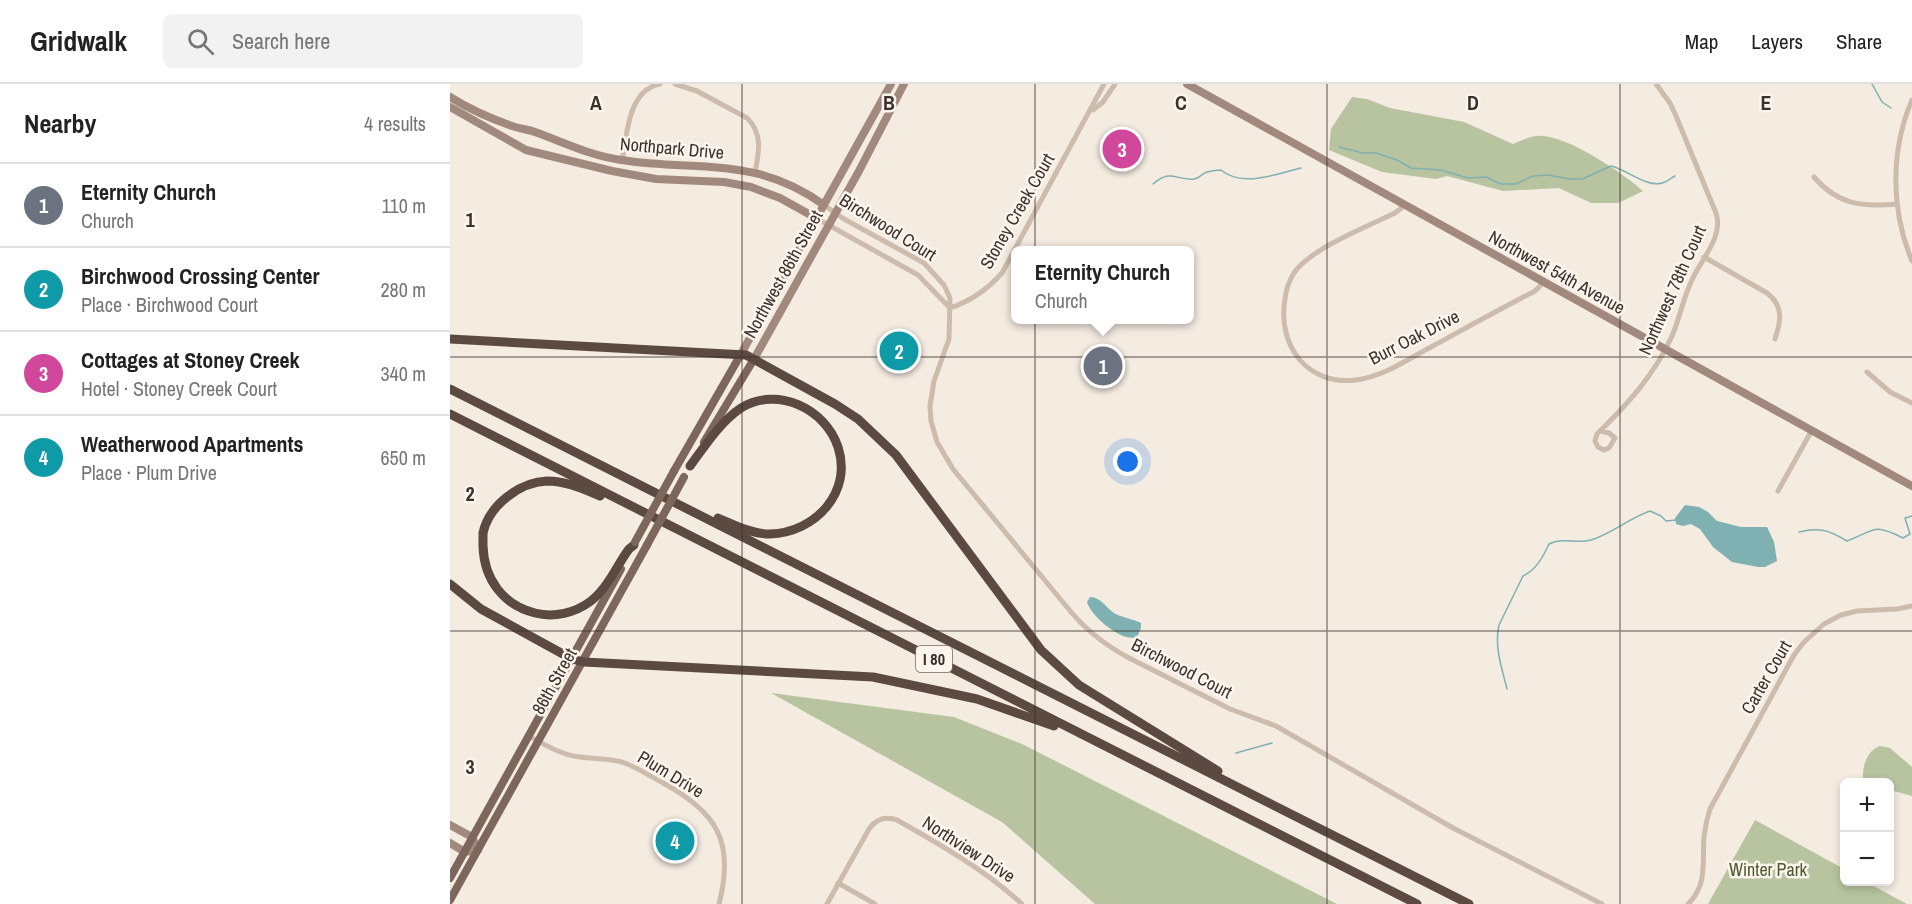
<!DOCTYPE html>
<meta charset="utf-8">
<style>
body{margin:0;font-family:"Archivo Narrow",sans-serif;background:#f2f2f2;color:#222}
.controls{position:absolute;right:18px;bottom:18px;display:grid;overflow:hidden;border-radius:9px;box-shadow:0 3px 9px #0003}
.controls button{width:54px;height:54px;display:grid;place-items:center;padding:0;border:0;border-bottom:2px solid #e0e0e0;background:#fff;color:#222;font:30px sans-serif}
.you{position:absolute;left:678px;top:378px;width:21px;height:21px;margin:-15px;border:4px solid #fff;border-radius:50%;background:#1a73e8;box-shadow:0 0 0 9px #1a73e833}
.badge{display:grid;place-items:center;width:39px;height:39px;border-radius:50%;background:#b45309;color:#fff;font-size:20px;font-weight:700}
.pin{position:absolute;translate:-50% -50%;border:3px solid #fff;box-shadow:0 2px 6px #0006}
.popup{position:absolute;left:561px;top:162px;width:183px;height:78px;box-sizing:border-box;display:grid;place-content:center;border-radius:9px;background:#fff;filter:drop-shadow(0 2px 4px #0005);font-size:20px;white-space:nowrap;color:#767676}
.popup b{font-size:22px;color:#222}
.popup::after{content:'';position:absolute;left:50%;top:100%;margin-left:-12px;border:12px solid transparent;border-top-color:#fff}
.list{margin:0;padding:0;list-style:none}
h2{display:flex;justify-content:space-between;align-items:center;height:78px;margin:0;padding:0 24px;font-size:26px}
h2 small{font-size:20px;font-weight:400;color:#767676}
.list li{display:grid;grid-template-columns:39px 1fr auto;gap:18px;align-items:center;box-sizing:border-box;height:84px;padding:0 24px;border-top:2px solid #e0e0e0}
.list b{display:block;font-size:22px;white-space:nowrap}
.list p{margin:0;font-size:20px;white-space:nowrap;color:#767676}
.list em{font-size:20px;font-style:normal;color:#767676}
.icon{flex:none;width:33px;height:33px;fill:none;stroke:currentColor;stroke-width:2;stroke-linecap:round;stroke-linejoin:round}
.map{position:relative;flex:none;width:1462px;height:820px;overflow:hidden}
header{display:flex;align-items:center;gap:36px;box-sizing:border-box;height:84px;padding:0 30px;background:#fff;border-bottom:2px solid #e0e0e0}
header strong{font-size:28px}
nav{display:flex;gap:33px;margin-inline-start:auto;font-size:21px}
.search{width:420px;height:54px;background:#f2f2f2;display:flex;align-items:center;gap:15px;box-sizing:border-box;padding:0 21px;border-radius:9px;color:#767676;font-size:22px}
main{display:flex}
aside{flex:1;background:#fff}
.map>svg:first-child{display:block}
.green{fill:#b8c4a0}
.water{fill:#7fb0b2}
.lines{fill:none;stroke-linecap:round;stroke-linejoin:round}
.stream{stroke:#7fb0b2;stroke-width:1.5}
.street{stroke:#cdbbac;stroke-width:5}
.secondary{stroke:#a18a7d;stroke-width:8}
.primary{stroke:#7d675c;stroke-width:8}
.highway{stroke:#5c4a42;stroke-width:9}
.primary-bridge{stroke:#7d675c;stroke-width:8}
.grid{fill:none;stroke:#3b302b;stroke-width:1.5;stroke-opacity:0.55}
.labels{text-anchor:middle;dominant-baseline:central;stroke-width:5;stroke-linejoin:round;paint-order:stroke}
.shield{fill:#fbf5ee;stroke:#756b66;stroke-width:1.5}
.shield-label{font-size:16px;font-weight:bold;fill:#3b302b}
.street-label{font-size:18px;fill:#3b302b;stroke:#fbf5ee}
.park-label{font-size:18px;fill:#4a5a2e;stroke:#fbf5ee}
.grid-label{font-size:20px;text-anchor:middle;font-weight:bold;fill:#3b302b;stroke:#fbf5ee;stroke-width:5;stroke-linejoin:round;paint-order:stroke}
</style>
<header>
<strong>Gridwalk</strong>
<div class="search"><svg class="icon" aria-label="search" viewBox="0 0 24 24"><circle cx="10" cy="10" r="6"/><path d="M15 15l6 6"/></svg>Search here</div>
<nav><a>Map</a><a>Layers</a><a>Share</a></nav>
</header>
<main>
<aside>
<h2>Nearby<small>4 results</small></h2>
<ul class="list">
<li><span class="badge" style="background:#6b7280">1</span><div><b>Eternity Church</b><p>Church</p></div><em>110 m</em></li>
<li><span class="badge" style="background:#0f9aa8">2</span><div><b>Birchwood Crossing Center</b><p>Place · Birchwood Court</p></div><em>280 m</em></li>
<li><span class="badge" style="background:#d1479c">3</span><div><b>Cottages at Stoney Creek</b><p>Hotel · Stoney Creek Court</p></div><em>340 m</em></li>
<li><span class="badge" style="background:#0f9aa8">4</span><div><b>Weatherwood Apartments</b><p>Place · Plum Drive</p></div><em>650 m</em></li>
</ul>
</aside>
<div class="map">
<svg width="1462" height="820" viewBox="0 0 1462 820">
<rect width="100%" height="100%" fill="#f4ebe1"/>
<path class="green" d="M 902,13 L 917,15 L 940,24 L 1014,38 L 1063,60 C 1070,57 1078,53 1086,52 C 1113,48 1173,89 1193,107 L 1168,119 L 1141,119 L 1109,104 L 1053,107 L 997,92 L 986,95 L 932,88 L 879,66 L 881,45 Z
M 321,609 L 504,633 L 572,660 L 887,820 L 645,820 L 552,738 Z
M 1430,662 L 1440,664 L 1462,683 L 1462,712 L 1440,706 L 1440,698 L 1418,698 L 1413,695 C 1412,683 1417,666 1430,662 Z
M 1305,736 L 1394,785 L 1394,798 L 1416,798 L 1457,820 L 1258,820 Z"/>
<path class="water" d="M 1235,421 L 1249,423 L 1258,428 L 1267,437 L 1291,443 L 1317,443 L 1324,458 L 1327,477 L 1315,483 L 1308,483 L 1282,478 L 1263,463 L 1250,445 L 1241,440 L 1233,442 L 1226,440 L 1225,434 Z
M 640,513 C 651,513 655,523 664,529 C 670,533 683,535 691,539 L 691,544 L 687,553 C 672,559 641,532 637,518 Z"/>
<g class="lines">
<path class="stream" d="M 1422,0 L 1432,18 L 1441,24
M 889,63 L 913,69 L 926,69 L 947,76 L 961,84 L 991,86 L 1018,94 L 1036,93 L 1051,100 L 1066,100 L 1083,92 L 1098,91 L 1119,95 L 1132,95 L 1161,82 C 1177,86 1198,104 1212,99 C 1217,98 1221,94 1225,92
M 703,100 C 722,84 726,97 744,95 C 750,94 751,90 757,88 C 761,87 766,86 771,86 C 792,104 827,90 851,84
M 1349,448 C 1369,443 1379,446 1397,457 C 1425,447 1421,438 1453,454 L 1460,450 L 1455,434 L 1462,432
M 1057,605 C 1052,585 1044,562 1049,541 L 1073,492 C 1086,486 1093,473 1099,460 C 1114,453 1126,460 1141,456 C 1162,450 1179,434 1200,427 L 1211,432 L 1216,437 L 1226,436
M 786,669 L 822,659"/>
<path class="street" d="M 225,0 L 247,7 L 297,34 C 313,49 309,69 305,88
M 1462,16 C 1440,67 1441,127 1462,177
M 643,26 L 653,18 L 665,0
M 172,77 C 177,50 178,6 210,0
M 1364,93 C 1388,121 1412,123 1447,120
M 374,121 L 394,135 L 474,179 L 494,201 L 500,214 L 499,255 L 484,297 L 480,322 L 481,337 L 487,358 L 503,385 L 621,528 C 638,548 658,563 681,575 L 780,625 L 826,642 L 1003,744 L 1152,820
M 955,121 L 945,129 C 918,142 860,165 844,189 C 839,197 836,206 835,215 C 827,261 857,302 906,296 C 933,293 958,275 981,263 C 1016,244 1050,225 1085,207 L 1094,198
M 366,134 L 468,191 L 500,224
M 1254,173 L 1317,209 C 1334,222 1331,237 1325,255
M 500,224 C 521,217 537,206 552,189 L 654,0
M 1417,288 L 1440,308 L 1462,319
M 1151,347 L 1159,349 L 1165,354 L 1159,364 L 1154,366 L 1148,363 L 1145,357 L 1147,350 C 1177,321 1205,290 1222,252 C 1230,234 1233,214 1242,196 C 1251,175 1274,153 1266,129 L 1226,32 L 1220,19 L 1206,0
M 1328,407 L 1362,346
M 79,652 C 95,661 112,671 130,673 C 144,675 158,674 172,678 C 186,683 200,692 213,699 C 267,728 285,758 269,820
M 388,799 L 425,820
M 377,820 L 419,745 C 426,735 436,732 447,736 C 491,761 535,786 572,820
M 1238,820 C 1258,801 1252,778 1254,753 C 1255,743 1257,734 1260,725 L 1344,571 L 1354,558 L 1374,540 L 1391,531 L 1407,527 L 1447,525 L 1462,522"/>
<path class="secondary" d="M 737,0 L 1462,402
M 0,13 C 19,25 42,35 62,42 C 70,45 77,45 85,48 C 113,58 141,72 171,76 C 249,88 304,71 374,121
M 0,23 L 76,66 L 162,87 L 206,95 L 274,98 L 301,103 L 330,114 L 366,134
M 291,270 L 441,0
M 304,275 L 409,87 L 454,0
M 0,741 L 22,753 L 28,766 L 15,768 L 0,759"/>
<path class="primary" d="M 254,358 L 304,275
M 224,387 L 291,270
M 0,794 L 171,485
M 0,816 L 197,461"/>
<path class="highway" d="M 0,255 L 296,271 L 385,320 L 408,335 L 446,371 L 591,566 L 629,601 L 768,687
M 0,305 L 1019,820
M 0,330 L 967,820
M 240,382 C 255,362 270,338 291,324 C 327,302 375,324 388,363 C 403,408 365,449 320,450 C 302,450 284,441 268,434
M 150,412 C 133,405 116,397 97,397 C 70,398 39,421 33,449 C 33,453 33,458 33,462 C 34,495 53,521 85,529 C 104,534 125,529 141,517 C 158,504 167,481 179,465 L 184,461
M 0,500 L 31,525 L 122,575 L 134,578 L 423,593 L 527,615 L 604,642"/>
<path class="primary-bridge" d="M 185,458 L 224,387
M 197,461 L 234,393"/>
</g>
<path class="grid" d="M 292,0 L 292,820M 585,0 L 585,820M 877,0 L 877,820M 1170,0 L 1170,820M 0,273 L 1462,273M 0,547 L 1462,547"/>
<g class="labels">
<rect class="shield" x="466" y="562" width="36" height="26" rx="4.5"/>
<g class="shield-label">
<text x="484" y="575">I 80</text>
</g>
<g class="street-label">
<text transform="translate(222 64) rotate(5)">Northpark Drive</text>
<text transform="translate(567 127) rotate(-60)">Stoney Creek Court</text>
<text transform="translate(438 143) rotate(32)">Birchwood Court</text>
<text transform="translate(1107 188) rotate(29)">Northwest 54th Avenue</text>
<text transform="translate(333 190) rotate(-61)">Northwest 86th Street</text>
<text transform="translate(1222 206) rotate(-66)">Northwest 78th Court</text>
<text transform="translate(964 253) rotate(-27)">Burr Oak Drive</text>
<text transform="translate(732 584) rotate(27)">Birchwood Court</text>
<text transform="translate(1316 593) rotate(-60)">Carter Court</text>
<text transform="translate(104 597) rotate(-61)">86th Street</text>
<text transform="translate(221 690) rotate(31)">Plum Drive</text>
<text transform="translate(519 765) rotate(33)">Northview Drive</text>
</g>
<g class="park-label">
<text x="1318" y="785">Winter Park</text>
</g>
</g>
<g class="grid-label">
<text x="146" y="26">A</text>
<text x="439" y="26">B</text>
<text x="731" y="26">C</text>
<text x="1023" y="26">D</text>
<text x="1316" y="26">E</text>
<text x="20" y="143">1</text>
<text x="20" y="417">2</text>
<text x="20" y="690">3</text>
</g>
</svg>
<div class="controls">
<button>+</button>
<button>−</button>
</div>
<div class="you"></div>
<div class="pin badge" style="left:653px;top:282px;background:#6b7280">1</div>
<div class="popup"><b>Eternity Church</b>Church</div>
<div class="pin badge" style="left:449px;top:267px;background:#0f9aa8">2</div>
<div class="pin badge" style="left:672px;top:65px;background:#d1479c">3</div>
<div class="pin badge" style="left:225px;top:757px;background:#0f9aa8">4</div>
</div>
</main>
